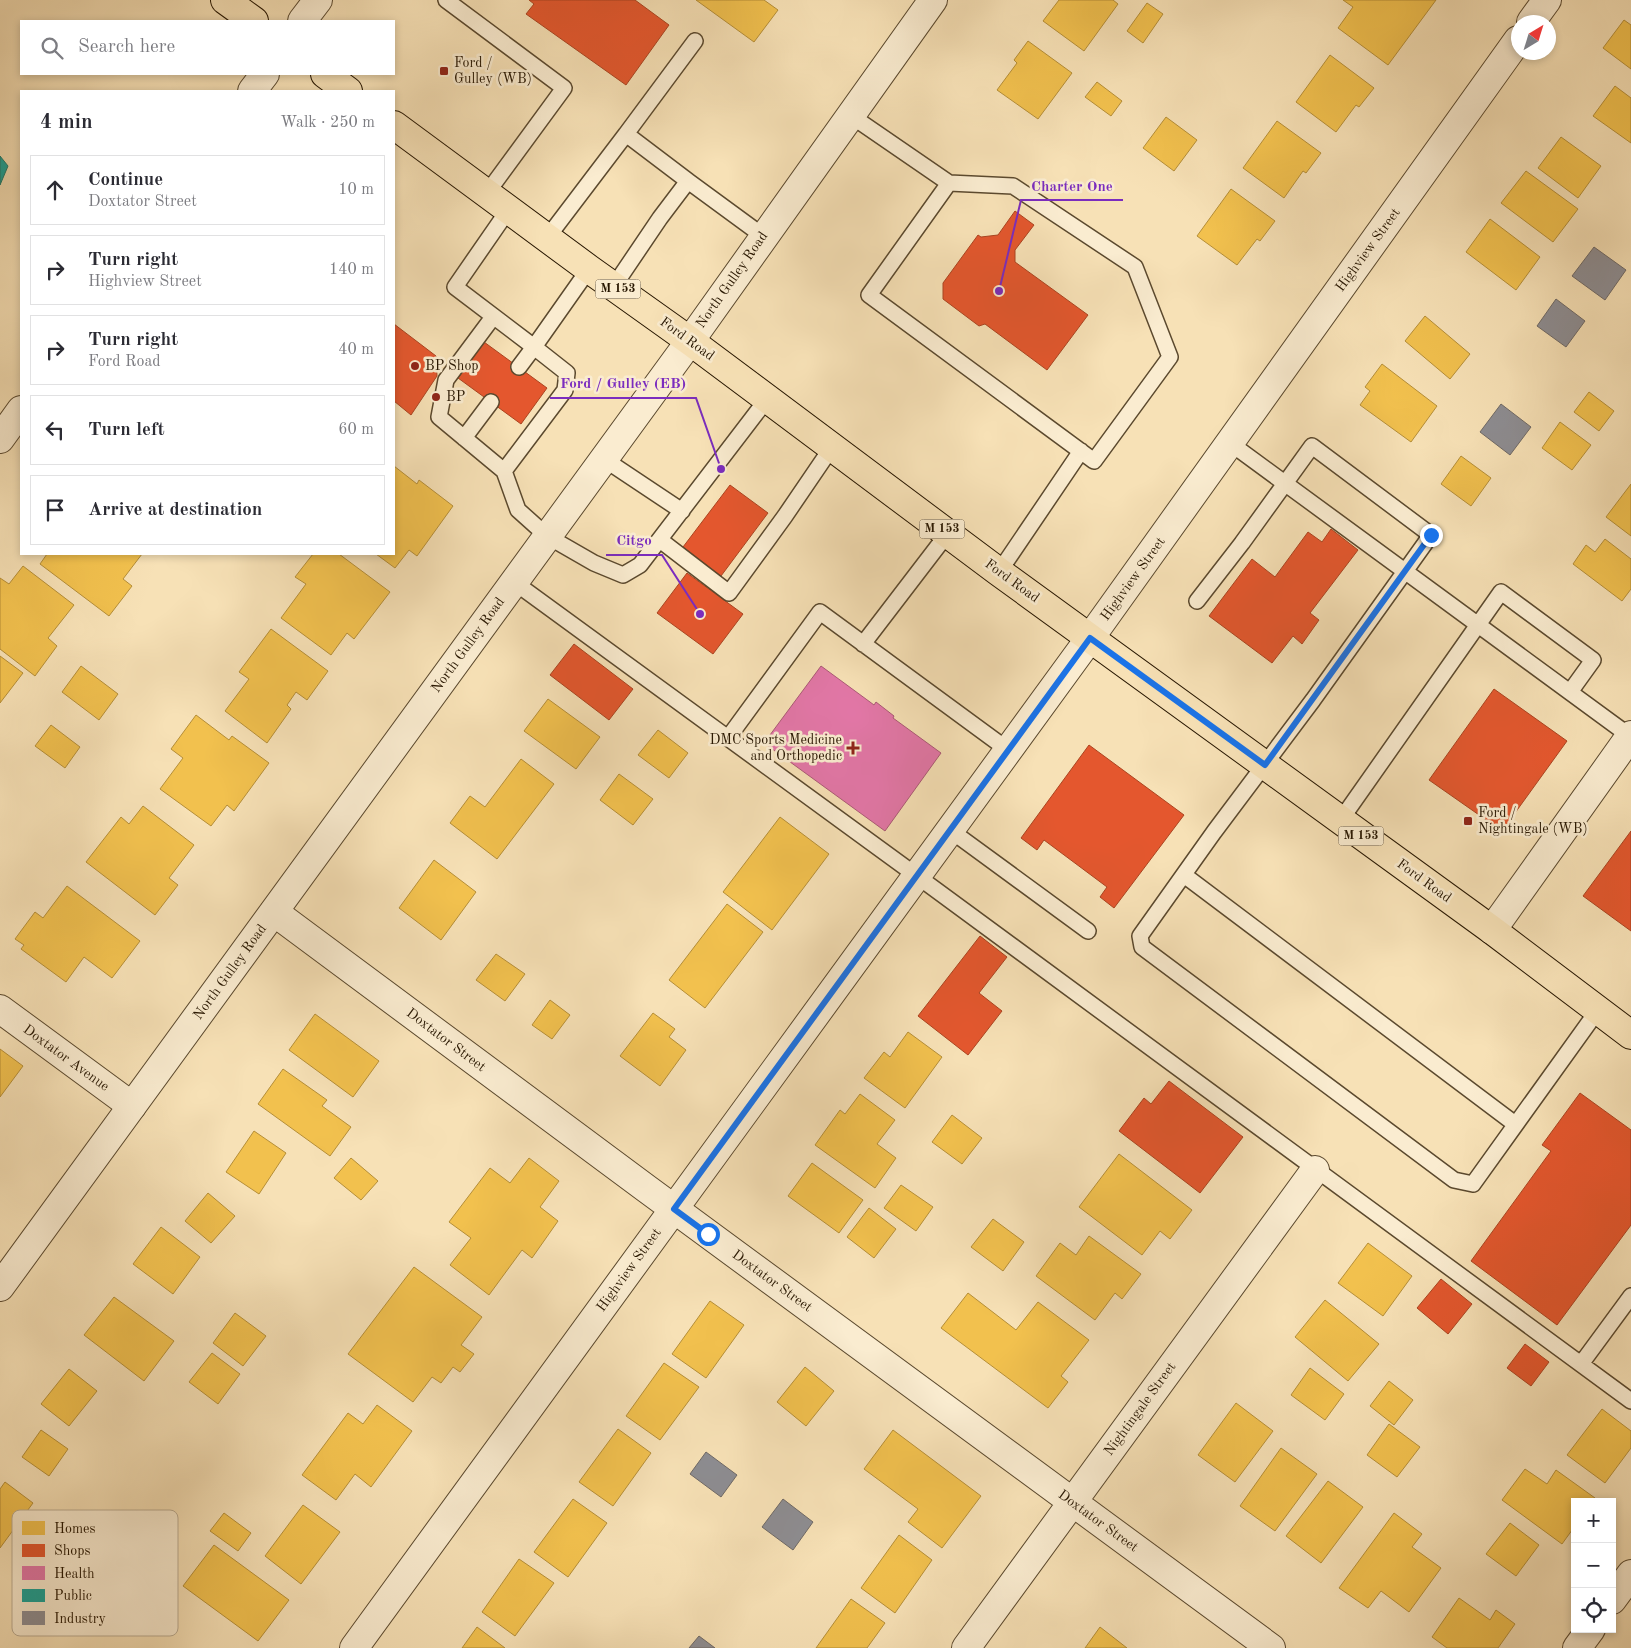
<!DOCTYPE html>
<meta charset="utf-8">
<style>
body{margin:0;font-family:"Old Standard TT",serif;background:#f7f7f7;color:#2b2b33}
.controls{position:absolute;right:15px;bottom:15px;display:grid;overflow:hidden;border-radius:0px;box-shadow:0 2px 8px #0003}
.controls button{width:45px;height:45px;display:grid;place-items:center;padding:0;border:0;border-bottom:1px solid #e1e1e2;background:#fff;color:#2b2b33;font:25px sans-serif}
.compass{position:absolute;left:1511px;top:15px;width:45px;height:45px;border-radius:50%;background:#fff;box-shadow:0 2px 8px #0003;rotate:38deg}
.stop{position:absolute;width:15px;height:15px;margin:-11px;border:4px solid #1a73e8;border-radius:50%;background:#fff}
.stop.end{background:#1a73e8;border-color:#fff;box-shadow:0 1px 5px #0008}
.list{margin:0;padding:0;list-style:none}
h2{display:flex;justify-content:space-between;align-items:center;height:65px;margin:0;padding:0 20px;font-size:21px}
h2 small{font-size:16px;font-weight:400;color:#7c7c81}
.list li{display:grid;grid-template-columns:32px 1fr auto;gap:15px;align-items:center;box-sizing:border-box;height:70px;margin:0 10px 10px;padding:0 10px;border:1px solid #e1e1e2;border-radius:0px}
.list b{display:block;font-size:19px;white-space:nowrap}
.list p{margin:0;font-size:16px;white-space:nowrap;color:#7c7c81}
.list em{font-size:16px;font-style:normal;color:#7c7c81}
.icon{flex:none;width:28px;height:28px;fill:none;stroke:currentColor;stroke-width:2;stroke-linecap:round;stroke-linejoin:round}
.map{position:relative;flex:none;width:1631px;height:1648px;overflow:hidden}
.search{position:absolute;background:#fff;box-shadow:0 2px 8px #0003;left:20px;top:20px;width:375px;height:55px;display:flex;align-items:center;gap:12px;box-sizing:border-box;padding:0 18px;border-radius:0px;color:#7c7c81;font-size:19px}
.panel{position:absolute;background:#fff;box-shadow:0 2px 8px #0003;left:20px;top:90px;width:375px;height:465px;border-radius:0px}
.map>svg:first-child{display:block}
.homes{fill:#f2c14e;stroke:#b58e37}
.shops{fill:#e4572e;stroke:#ab4420}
.health{fill:#e377a8;stroke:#ab5a76}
.public{fill:#17a398;stroke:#1c796a}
.industry{fill:#8d8d92;stroke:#6e6966}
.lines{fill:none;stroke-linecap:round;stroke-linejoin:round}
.service-casing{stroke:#5b492e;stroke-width:18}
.minor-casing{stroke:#5b492e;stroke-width:30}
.tertiary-casing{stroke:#5b492e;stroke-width:30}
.primary-casing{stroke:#271600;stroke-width:30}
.service{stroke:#faecd0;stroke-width:15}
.minor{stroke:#faecd0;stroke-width:28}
.tertiary{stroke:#faecd0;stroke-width:28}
.primary{stroke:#f7e1b6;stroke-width:28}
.route{stroke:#1a73e8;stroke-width:6}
.poi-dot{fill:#8f2418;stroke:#faecd0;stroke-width:2}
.labels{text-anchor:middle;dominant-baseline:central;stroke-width:5;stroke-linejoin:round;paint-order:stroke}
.shield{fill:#faecd0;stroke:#66563e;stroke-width:1}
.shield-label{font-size:12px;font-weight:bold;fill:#271600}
.poi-label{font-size:14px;fill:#271600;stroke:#faecd0;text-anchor:start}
.street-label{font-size:14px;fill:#271600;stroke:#faecd0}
.key{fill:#faecd0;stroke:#bbac92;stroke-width:1}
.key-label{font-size:14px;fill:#271600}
.leader{fill:none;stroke:#7b2cbf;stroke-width:2}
.callout-dot{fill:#7b2cbf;stroke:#faecd0;stroke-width:2}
.callout-label{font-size:15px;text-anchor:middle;font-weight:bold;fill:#7b2cbf;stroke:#faecd0;stroke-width:5;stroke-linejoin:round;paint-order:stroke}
</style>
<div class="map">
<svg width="1631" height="1648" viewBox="0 0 1631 1648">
<rect width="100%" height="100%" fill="#f7e1b6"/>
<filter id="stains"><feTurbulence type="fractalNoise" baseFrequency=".004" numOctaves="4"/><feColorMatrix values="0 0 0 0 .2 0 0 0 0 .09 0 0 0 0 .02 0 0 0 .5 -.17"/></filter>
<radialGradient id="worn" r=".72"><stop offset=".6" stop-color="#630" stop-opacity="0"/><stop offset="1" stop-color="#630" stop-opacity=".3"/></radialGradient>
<path class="homes" d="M 696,0 L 764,0 L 778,10 L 754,42 Z
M 1059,0 L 1113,0 L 1118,4 L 1084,51 L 1043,21 Z
M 1343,0 L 1436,0 L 1388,65 L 1338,28 L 1353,7 Z
M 1147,3 L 1163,14 L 1143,43 L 1127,31 Z
M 1624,20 L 1631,25 L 1631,69 L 1603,48 Z
M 1028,41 L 1072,73 L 1038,119 L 997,90 L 1017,63 L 1014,60 Z
M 1330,55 L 1374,88 L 1359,107 L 1356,105 L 1336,132 L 1296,102 Z
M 1097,82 L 1122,101 L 1111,116 L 1085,97 Z
M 1615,86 L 1631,98 L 1631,143 L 1593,116 Z
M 1166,117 L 1197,140 L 1174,171 L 1143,148 Z
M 1277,121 L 1321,153 L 1306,173 L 1303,171 L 1284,198 L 1243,168 Z
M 1561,137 L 1601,166 L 1578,198 L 1538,168 Z
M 1526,171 L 1578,209 L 1553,242 L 1501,203 Z
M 1231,189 L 1275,221 L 1260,241 L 1257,239 L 1237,265 L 1197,236 Z
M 1490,219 L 1540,257 L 1516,290 L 1466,252 Z
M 1425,316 L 1470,354 L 1450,379 L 1405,341 Z
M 1382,364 L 1437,406 L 1411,442 L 1360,405 L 1370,391 L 1365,387 Z
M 1589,392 L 1614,411 L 1599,431 L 1574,412 Z
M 1560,422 L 1591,445 L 1572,470 L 1542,448 Z
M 1461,456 L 1491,478 L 1471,506 L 1441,484 Z
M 394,466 L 417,484 L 419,480 L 453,506 L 417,556 L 409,550 L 395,568 L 376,554 L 394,554 Z
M 1631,484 L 1631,536 L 1606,517 Z
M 1605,539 L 1631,559 L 1631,589 L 1622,601 L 1573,564 L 1586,545 L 1595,552 Z
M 47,554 L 142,554 L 123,579 L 132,586 L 109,616 L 40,564 Z
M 313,554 L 339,554 L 390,592 L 354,639 L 347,633 L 331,655 L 281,618 L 306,584 L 295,577 Z
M 23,566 L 74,605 L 48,638 L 57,646 L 35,676 L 0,649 L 0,578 L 9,584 Z
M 271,629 L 328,671 L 307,700 L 296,692 L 287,705 L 291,709 L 267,743 L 225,711 L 249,679 L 239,672 Z
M 0,656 L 23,673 L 0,703 Z
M 81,666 L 118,694 L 99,720 L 62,692 Z
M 548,699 L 600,737 L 576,769 L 524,731 Z
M 196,715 L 229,740 L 232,736 L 269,763 L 234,811 L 227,805 L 211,826 L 160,789 L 183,758 L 171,749 Z
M 51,725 L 80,747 L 65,768 L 35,746 Z
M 658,730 L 688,753 L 669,778 L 638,755 Z
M 521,759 L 554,784 L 497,859 L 450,823 L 470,796 L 485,807 Z
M 619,774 L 653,799 L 633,825 L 600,800 Z
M 143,806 L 194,845 L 169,878 L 178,885 L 155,915 L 86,862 L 121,817 L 129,824 Z
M 780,817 L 829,854 L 772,930 L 723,892 Z
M 434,860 L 476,892 L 441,940 L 399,908 Z
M 67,886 L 140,941 L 112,978 L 84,957 L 66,982 L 21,949 L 24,945 L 15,939 L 35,912 L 43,918 Z
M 727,904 L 763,932 L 705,1008 L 669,980 Z
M 496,954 L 525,974 L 505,1001 L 476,980 Z
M 550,1000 L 570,1015 L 552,1039 L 532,1025 Z
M 653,1013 L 675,1029 L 669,1037 L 686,1050 L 660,1086 L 620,1056 Z
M 315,1014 L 379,1061 L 353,1097 L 289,1050 Z
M 908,1032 L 942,1057 L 905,1108 L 864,1078 L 884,1052 L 890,1057 Z
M 0,1049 L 23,1066 L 0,1097 Z
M 283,1069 L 327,1100 L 322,1106 L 351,1127 L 330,1156 L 258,1104 Z
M 860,1094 L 895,1120 L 877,1144 L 896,1158 L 875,1188 L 815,1145 L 840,1110 L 845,1114 Z
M 952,1115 L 982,1138 L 962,1164 L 932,1142 Z
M 254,1131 L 286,1153 L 259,1194 L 226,1172 Z
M 1119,1154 L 1192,1210 L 1170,1239 L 1160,1231 L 1142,1255 L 1079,1207 Z
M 351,1158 L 378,1181 L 361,1200 L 334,1178 Z
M 529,1158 L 559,1181 L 540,1207 L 558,1221 L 532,1258 L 522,1250 L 489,1295 L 450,1265 L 471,1238 L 449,1222 L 490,1168 L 510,1183 Z
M 812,1163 L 863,1200 L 839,1233 L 788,1196 Z
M 901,1185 L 933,1207 L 916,1231 L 884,1208 Z
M 208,1193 L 235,1216 L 211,1243 L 185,1221 Z
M 869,1208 L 896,1229 L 874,1258 L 847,1237 Z
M 993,1219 L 1024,1242 L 1003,1271 L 971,1247 Z
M 161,1227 L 200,1257 L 173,1294 L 133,1264 Z
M 1089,1236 L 1141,1274 L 1122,1299 L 1115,1293 L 1095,1320 L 1036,1276 L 1060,1243 L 1076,1255 Z
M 1368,1243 L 1412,1276 L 1383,1316 L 1338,1283 Z
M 414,1267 L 482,1317 L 461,1345 L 474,1354 L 460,1372 L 453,1367 L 441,1383 L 432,1377 L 413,1402 L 348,1354 Z
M 968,1293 L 1016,1330 L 1038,1302 L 1089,1340 L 1061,1376 L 1068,1382 L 1048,1408 L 941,1328 Z
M 114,1297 L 174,1341 L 144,1381 L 84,1335 Z
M 1325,1300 L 1379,1344 L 1348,1381 L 1295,1337 Z
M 710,1301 L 744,1325 L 706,1378 L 672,1354 Z
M 235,1313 L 266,1336 L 243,1366 L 213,1343 Z
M 212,1353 L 240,1374 L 218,1404 L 189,1382 Z
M 664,1363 L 699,1387 L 660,1440 L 626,1416 Z
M 805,1367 L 834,1391 L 806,1426 L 777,1402 Z
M 1310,1368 L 1344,1394 L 1325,1420 L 1291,1395 Z
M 69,1369 L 97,1391 L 69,1426 L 41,1404 Z
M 1389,1381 L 1413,1400 L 1394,1425 L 1370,1406 Z
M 1236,1403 L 1273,1431 L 1235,1482 L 1198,1455 Z
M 377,1405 L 412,1431 L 371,1487 L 355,1474 L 336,1500 L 302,1475 L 348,1413 L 363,1424 Z
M 1602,1409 L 1631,1431 L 1631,1448 L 1605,1483 L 1567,1455 Z
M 1389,1424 L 1420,1447 L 1397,1477 L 1367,1455 Z
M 618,1429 L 651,1453 L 613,1506 L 579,1482 Z
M 41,1430 L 68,1449 L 49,1476 L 22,1457 Z
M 893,1430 L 981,1496 L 942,1548 L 908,1522 L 918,1509 L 864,1469 Z
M 1281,1448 L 1317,1474 L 1275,1531 L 1240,1506 Z
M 1525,1469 L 1547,1484 L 1556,1470 L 1595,1498 L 1592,1502 L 1575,1502 L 1575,1526 L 1562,1544 L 1502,1500 Z
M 1328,1481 L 1363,1507 L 1321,1563 L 1286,1536 Z
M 5,1482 L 33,1503 L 0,1548 L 0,1489 Z
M 573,1499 L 607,1523 L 568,1577 L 534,1552 Z
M 303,1505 L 340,1532 L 301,1584 L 265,1556 Z
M 224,1513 L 251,1533 L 238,1551 L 210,1531 Z
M 1394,1513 L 1422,1534 L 1412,1547 L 1441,1568 L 1409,1612 L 1381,1591 L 1368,1608 L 1339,1588 Z
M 1510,1523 L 1539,1545 L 1516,1576 L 1486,1554 Z
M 899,1535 L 932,1560 L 895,1613 L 861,1588 Z
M 214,1545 L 289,1600 L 258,1641 L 183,1586 Z
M 519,1559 L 554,1583 L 515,1636 L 482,1612 Z
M 1459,1598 L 1490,1620 L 1496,1610 L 1515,1624 L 1498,1648 L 1447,1648 L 1432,1637 Z
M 851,1599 L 885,1623 L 867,1648 L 816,1648 Z
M 477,1627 L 505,1648 L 462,1648 Z
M 1100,1627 L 1127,1648 L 1085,1648 Z"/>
<path class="shops" d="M 529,0 L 635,0 L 669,25 L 626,85 L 526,14 L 534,4 Z
M 1015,211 L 1034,225 L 1015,250 L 1015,262 L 1088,315 L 1047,370 L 985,324 L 979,326 L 943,299 L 943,283 L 978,235 L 981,237 L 998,235 Z
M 394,324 L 436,356 L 437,376 L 411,415 L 394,401 Z
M 484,342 L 547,388 L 521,424 L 458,378 Z
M 730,485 L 768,513 L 721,576 L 683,547 Z
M 1331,529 L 1358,550 L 1310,613 L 1319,620 L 1302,644 L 1293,636 L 1272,663 L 1209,616 L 1252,559 L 1275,577 L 1308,532 L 1322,542 Z
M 687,573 L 743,614 L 713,654 L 657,613 Z
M 574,644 L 633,689 L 609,720 L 550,675 Z
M 1494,689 L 1567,741 L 1502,831 L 1429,780 Z
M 1089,745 L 1184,815 L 1114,908 L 1100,897 L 1107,887 L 1044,840 L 1037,850 L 1021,838 Z
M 1631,831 L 1631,931 L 1583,896 Z
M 980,936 L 1007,957 L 979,993 L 1002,1011 L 968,1055 L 918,1016 Z
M 1169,1081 L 1243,1137 L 1200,1193 L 1119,1131 L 1144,1098 L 1151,1104 Z
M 1580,1093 L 1631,1130 L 1631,1225 L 1557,1325 L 1471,1261 L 1551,1151 L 1542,1145 Z
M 1441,1279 L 1472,1304 L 1448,1334 L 1417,1308 Z
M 1525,1344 L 1549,1362 L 1531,1386 L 1507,1368 Z"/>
<path class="health" d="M 821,666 L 870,702 L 874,705 L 876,702 L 894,716 L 893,718 L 941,753 L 885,831 L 764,743 Z"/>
<path class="public" d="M 0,156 L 8,166 L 0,185 Z"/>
<path class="industry" d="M 1594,247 L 1626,270 L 1605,300 L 1572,276 Z
M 1556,299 L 1585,321 L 1566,347 L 1537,326 Z
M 1501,404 L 1531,427 L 1510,455 L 1480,432 Z
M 706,1452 L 737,1475 L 721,1497 L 690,1474 Z
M 783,1499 L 813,1522 L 793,1550 L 762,1527 Z
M 699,1636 L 715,1648 L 689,1648 Z"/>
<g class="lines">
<g class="service-casing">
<path id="service" d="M 446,0 L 564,88 L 487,193
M 850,115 L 949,183 L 1013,186 L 1135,267 L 1170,357 L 1094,461 L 869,295 L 949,183
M 626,134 L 695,41
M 688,181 L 763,236
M 509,209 L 455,287 L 534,347 L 589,269
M 547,238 L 626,134 L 688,181 L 660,218 L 614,286
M 493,317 L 446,380 L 439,417 L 504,471
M 519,367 L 534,347 L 567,373 L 565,390 L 504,471 L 518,510 L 547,536 L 594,563 L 623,575 L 640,565 L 767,399
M 464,438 L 491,402
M 1230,443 L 1631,737
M 604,459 L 682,511
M 660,540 L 729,593 L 785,516 L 832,447
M 999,572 L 1081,451
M 514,582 L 917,876 L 1631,1401
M 1197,601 L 1242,543 L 1312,446 L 1431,535 L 1313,700 L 1214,832 L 1140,936 L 1142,947 L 1454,1180 L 1473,1184 L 1598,1010
M 863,644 L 948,533
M 728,738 L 820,612 L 1008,750
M 1340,821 L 1501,592 L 1593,660 L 1570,692
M 950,830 L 1088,931
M 1184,875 L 1515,1124
M 1581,1364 L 1631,1296"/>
</g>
<g class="minor-casing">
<path id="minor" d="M 302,21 L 318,0
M 1531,22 L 1547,0
M 252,91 L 265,74
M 0,439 L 21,410
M 274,912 L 647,1189 L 1271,1648
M 1492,930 L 1631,735
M 0,1009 L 132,1106
M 1612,1600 L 1631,1574
M 354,1648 L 1090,638 L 1518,40
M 966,1648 L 1315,1170
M 1577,1648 L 1591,1629"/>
</g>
<g class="tertiary-casing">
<path id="tertiary" d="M 0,1287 L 690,341 L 933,0"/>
</g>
<g class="primary-casing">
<path id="primary" d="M 225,0 L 254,21
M 325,74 L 348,91
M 394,125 L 589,269 L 690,341 L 999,572 L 1492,930 L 1631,1035"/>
</g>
<use href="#service" class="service"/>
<use href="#minor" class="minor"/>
<use href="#tertiary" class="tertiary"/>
<use href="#primary" class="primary"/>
</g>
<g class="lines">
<path class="route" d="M 708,1234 L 674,1209 L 1090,638 L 1265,765 L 1431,535"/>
</g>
<g class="poi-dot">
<rect x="439" y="66" width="10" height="10" rx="2.5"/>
<circle cx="415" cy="366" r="5"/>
<circle cx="436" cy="397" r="5"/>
<path d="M850.5 740.5h5v5h5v5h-5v5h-5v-5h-5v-5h5z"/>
<rect x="1463" y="816" width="10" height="10" rx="2.5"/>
</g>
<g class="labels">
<g class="shield">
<rect x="595.5" y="279.5" width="45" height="19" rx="4"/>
<rect x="919.5" y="519.5" width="45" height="19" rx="4"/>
<rect x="1338.5" y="826.5" width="45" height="19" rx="4"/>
</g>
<g class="shield-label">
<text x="618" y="289">M 153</text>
<text x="942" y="529">M 153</text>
<text x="1361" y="836">M 153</text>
</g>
<g class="poi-label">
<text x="454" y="63">Ford /<tspan x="454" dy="16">Gulley (WB)</tspan></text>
<text x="425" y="366">BP Shop</text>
<text x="446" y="397">BP</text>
<text x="842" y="740" text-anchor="end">DMC Sports Medicine<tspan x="842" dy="16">and Orthopedic</tspan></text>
<text x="1478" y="813">Ford /<tspan x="1478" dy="16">Nightingale (WB)</tspan></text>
</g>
<g class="street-label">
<text transform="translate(1368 250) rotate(-54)">Highview Street</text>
<text transform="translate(732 280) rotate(-55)">North Gulley Road</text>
<text transform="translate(687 339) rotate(36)">Ford Road</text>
<text transform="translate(1133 579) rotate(-54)">Highview Street</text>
<text transform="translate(1012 581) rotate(36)">Ford Road</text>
<text transform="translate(468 645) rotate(-54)">North Gulley Road</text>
<text transform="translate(1424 881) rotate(36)">Ford Road</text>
<text transform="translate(230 972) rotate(-54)">North Gulley Road</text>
<text transform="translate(446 1040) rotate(37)">Doxtator Street</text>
<text transform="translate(66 1058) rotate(36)">Doxtator Avenue</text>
<text transform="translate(629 1270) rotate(-54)">Highview Street</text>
<text transform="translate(772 1281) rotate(36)">Doxtator Street</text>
<text transform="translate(1140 1409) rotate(-54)">Nightingale Street</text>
<text transform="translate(1098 1521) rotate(36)">Doxtator Street</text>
</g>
</g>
<rect x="12" y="1510" width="166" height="126" rx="8" class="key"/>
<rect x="22" y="1521" width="23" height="14" fill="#f2c14e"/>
<rect x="22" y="1544" width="23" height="13" fill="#e4572e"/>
<rect x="22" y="1566" width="23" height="14" fill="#e377a8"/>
<rect x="22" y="1589" width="23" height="13" fill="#17a398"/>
<rect x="22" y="1611" width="23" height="14" fill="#8d8d92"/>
<g class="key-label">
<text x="54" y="1533">Homes</text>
<text x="54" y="1555">Shops</text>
<text x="54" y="1578">Health</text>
<text x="54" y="1600">Public</text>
<text x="54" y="1623">Industry</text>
</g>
<path class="leader" d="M999 291L1021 200H1123M721 469L696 398H550M700 614L662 555H606"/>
<g class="callout-dot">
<circle cx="999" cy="291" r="5"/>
<circle cx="721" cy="469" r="5"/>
<circle cx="700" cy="614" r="5"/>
</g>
<g class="callout-label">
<text x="1072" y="191">Charter One</text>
<text x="623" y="388">Ford / Gulley (EB)</text>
<text x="634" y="545">Citgo</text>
</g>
<rect width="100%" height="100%" filter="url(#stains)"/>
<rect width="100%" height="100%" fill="url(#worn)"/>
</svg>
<div class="controls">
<button>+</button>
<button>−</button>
<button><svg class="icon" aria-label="locate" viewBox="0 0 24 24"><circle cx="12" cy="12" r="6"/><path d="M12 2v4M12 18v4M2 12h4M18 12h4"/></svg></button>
</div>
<svg class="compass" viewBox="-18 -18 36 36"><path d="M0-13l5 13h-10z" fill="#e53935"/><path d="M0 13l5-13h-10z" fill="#7c7c81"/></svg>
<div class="stop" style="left:708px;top:1234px"></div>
<div class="stop end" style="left:1431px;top:535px"></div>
<div class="search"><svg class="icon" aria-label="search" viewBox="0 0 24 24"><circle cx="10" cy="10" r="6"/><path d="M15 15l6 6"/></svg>Search here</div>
<section class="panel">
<h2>4 min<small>Walk · 250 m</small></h2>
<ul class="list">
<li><svg class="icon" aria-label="ahead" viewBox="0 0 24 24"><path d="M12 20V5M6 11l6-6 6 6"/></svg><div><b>Continue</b><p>Doxtator Street</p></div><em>10 m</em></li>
<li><svg class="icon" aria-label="right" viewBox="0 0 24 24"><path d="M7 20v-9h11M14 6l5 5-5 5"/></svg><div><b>Turn right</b><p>Highview Street</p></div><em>140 m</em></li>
<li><svg class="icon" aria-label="right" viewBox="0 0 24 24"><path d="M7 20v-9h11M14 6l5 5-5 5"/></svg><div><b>Turn right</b><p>Ford Road</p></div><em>40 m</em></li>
<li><svg class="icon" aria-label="left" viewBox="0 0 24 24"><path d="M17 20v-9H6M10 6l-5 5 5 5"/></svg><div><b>Turn left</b></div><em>60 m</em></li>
<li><svg class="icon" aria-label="arrive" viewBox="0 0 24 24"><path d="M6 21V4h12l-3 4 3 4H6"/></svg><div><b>Arrive at destination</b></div></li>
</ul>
</section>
</div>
